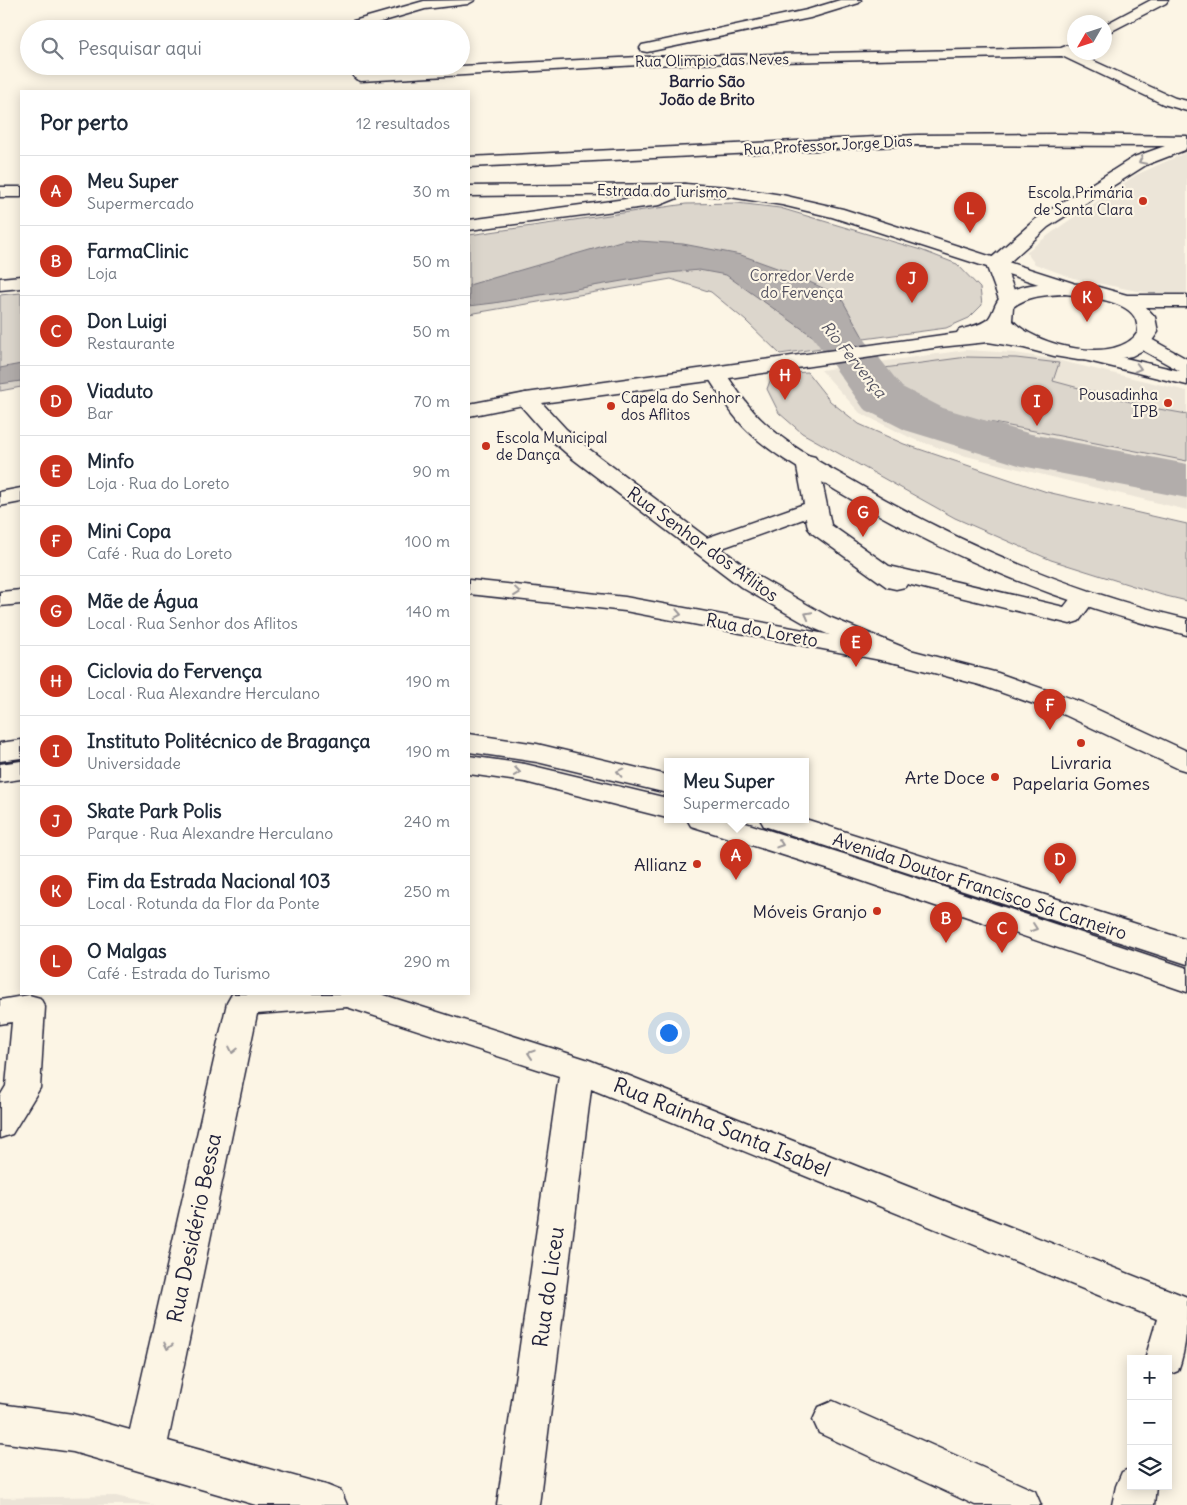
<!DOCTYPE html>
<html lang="pt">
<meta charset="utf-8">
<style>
body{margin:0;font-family:Delius,sans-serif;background:#f2f2f3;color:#1f2937}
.controls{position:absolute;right:15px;bottom:15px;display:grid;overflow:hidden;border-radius:0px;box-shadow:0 2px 12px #0003}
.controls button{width:45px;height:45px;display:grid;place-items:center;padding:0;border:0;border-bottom:1px solid #e0e1e3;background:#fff;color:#1f2937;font:25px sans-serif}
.compass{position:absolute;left:1067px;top:15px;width:45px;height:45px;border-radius:50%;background:#fff;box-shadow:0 2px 12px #0003;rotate:231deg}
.you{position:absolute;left:668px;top:1032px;width:18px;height:18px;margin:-12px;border:4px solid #fff;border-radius:50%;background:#1a73e8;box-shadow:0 0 0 8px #1a73e833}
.badge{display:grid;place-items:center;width:32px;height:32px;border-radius:50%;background:#c8321e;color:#fff;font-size:16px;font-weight:700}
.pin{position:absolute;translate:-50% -41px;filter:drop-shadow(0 1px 2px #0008)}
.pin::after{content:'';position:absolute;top:26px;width:18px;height:15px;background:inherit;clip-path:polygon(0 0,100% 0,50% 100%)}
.popup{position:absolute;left:664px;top:758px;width:145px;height:65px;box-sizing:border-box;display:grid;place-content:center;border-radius:0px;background:#fff;filter:drop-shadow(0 1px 4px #0005);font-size:16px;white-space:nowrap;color:#747a83}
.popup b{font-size:19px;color:#1f2937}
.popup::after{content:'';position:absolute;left:50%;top:100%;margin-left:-10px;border:10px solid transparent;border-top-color:#fff}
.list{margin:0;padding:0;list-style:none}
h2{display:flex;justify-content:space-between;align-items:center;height:65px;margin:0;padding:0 20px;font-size:21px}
h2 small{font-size:16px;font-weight:400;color:#747a83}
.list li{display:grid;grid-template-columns:32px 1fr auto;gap:15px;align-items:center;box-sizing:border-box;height:70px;padding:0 20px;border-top:1px solid #e0e1e3}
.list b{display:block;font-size:19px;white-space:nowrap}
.list p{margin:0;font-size:16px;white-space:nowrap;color:#747a83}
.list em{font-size:16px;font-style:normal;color:#747a83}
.icon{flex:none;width:28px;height:28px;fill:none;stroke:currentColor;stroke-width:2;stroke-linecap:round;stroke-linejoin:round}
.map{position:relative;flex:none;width:1187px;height:1505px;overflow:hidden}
.search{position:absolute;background:#fff;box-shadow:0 2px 12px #0003;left:20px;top:20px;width:450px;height:55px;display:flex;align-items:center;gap:12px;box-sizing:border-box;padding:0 18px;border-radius:28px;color:#747a83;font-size:19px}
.panel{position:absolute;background:#fff;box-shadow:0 2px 12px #0003;left:20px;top:90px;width:450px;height:905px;border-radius:0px}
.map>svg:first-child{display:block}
.built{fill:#ece5d8}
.green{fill:#dcd6cc;stroke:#7f7c84}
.water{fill:#b2adab;stroke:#78757e}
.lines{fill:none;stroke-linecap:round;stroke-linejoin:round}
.river{fill:#b2adab;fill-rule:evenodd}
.street-casing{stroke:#22223b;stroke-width:3}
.secondary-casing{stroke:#22223b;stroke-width:3}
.primary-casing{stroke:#22223b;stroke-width:3}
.street{fill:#fcf5e5;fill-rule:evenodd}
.secondary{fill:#fcf5e5;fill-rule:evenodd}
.primary{fill:#fcf5e5;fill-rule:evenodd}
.oneway{stroke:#9a9698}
.poi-dot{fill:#c8321e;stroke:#fcf5e5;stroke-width:2}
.labels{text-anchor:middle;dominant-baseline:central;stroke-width:4.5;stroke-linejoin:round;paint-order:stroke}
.far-street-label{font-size:15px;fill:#22223b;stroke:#fcf5e5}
.far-poi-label{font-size:15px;fill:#22223b;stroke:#fcf5e5;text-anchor:end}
.far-park-label{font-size:15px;fill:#504f5f;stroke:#fcf5e5}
.far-neighbourhood-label{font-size:16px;font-weight:bold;fill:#22223b;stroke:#fcf5e5}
.far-water-label{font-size:16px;font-style:italic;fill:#545362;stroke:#fcf5e5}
.street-label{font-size:18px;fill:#22223b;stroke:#fcf5e5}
.poi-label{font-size:18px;fill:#22223b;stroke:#fcf5e5;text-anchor:end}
.near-street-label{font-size:21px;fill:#22223b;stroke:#fcf5e5}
</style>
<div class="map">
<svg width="1187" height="1505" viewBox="0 0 1187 1505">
<rect width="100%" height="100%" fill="#fcf5e5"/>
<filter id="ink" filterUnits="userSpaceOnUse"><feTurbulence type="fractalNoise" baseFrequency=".02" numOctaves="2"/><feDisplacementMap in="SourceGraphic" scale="10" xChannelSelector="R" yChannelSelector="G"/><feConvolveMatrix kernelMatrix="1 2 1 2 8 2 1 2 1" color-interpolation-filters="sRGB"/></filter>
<g filter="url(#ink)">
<path class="built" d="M 1187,152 L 1187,293 L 1156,294 L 1132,290 L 1073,278 L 1035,264 L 1026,252 L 1061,226 L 1136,175 Z
M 966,350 L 1015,353 L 1057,360 L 1187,391 L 1187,510 L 958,454 L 913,439 L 860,413 L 821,370 Z
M 116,1496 L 154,1505 L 0,1505 L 0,1498 Z"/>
<path class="green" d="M 737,203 L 780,208 L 921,250 L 957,264 L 980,288 L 982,305 L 969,318 L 946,328 L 864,339 L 828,347 L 780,354 L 746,321 L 711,292 L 671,279 L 469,314 L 469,235 L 686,204 Z
M 21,293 L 21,387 L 0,391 L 0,295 Z
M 967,357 L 1016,358 L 1059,363 L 1053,381 L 1153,408 L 1187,414 L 1187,461 L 938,412 L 902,393 L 884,368 Z
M 807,372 L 830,401 L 859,424 L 904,444 L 1047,492 L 1187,524 L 1187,601 L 1162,595 L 1051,560 L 955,518 L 802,433 L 779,413 L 767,389 L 771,378 L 779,374 Z"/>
<path class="water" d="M 624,240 L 683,244 L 741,255 L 788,272 L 840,296 L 864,339 L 828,347 L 726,275 L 699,270 L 669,273 L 494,303 L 469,306 L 469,285 Z
M 21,364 L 21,381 L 0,384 L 0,368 Z"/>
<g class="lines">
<path class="river" d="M 772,269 L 789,273 L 844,313 L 902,387 L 943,408 L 1031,434 L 1187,464 L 1187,498 L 1022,466 L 905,430 L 864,409 L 810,333 L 755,293 L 748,283 L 755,273 Z"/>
<g class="street-casing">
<path id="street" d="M 475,0 L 468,4 L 425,9 L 357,29 L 334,29 L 336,26 L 424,1 Z
M 840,0 L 861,0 L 859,3 L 810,18 L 647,52 L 642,51 L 640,48 L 642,45 L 647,44 L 807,10 Z
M 1151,0 L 1168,0 L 1166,3 L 1104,35 L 1104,25 Z
M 1074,43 L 1074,52 L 1175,98 L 1187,101 L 1187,111 L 1163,104 L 1062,56 L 639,65 L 361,81 L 356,79 L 353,76 L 356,73 L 361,71 L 639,57 L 1061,48 Z
M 1059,134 L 1187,136 L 1187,146 L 1185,150 L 1146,165 L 1048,227 L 1002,269 L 995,271 L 988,269 L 986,265 L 988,261 L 1036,219 L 1134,157 L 1165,146 L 917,145 L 469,167 L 469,157 L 917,135 Z
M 684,184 L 690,185 L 693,189 L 690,193 L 660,205 L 469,230 L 469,220 L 656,195 Z
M 21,276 L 21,288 L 0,290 L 0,278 Z
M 526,393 L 533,395 L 537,399 L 533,403 L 469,416 L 469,404 Z
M 807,455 L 815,457 L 818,462 L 831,525 L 889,566 L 1064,607 C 1074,595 1076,588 1093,593 L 1096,598 L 1079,621 L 1070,624 L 907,584 L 905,587 L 896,589 L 887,587 L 812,533 L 808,528 L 806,518 L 711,552 L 703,554 L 695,552 L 691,547 L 695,542 L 804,504 L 796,462 L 799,457 Z
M 21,488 L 21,502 L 0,506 L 0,492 Z
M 469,580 L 625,597 L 896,647 L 905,649 L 909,655 L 905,661 L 896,663 L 625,611 L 469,594 Z
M 21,590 L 21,604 L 0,606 L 0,592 Z
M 232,994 L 381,994 L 589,1060 L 1187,1297 C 1187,1324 1187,1346 1178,1371 L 1168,1375 L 1168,1359 L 1145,1359 L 1157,1319 L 591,1089 L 539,1505 L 497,1505 L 559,1076 L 347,1007 L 257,1014 L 168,1441 L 326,1485 L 341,1491 L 347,1505 L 256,1505 L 73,1452 L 0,1442 L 0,1404 L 73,1414 L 130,1430 L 227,1003 Z
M 29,995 L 40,998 L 45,1007 L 40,1088 L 12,1134 L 0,1138 L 0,1096 L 6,1086 L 12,1022 L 0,1024 L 0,1000 Z
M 833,1401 L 1035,1491 L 1041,1505 L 975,1505 L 819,1433 L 813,1420 L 819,1407 Z
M 1131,1468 L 1131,1486 L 1156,1486 L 1154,1505 L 1112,1505 L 1116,1486 L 1122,1472 Z"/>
</g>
<g class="secondary-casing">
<path id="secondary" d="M 684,184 L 730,187 L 782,195 L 843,209 L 1073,283 L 1076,287 L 1073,291 L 1066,293 L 1008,274 L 1018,301 L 1015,305 L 1008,307 L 1001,305 L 987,267 L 832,217 L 782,205 L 730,197 L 684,194 L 469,196 L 469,186 Z
M 0,187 L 21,187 L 21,197 L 0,197 Z
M 1142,336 L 1149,338 L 1187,359 L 1187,385 L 1084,360 L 1081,356 L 1084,352 L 1091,350 L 1180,371 L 1135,346 L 1132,342 L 1135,338 Z
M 716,368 L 723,370 C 736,388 748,408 765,423 C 790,447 823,464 853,481 C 958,543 1069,591 1187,619 L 1187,635 C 1059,603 950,558 837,491 C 807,473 774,456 749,432 C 731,415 719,394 706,374 L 709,370 Z"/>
</g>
<g class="primary-casing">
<path id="primary" d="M 1065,283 L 1091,285 L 1127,295 L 1187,295 L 1187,307 L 1146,307 L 1155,317 L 1158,332 L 1147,348 L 1132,356 L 1103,361 L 1078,360 L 1054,356 L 1024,348 L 988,342 L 940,347 L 716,380 L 542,403 L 566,429 L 589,449 L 759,577 L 829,617 L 910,650 L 998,673 L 1083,703 L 1187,751 L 1187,771 L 1177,768 L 1065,715 L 980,685 L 892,662 L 811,627 L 741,587 L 573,459 L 550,439 L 515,399 L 519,395 L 526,393 L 957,333 L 959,330 C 968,327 980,326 988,319 C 993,314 994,305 999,299 C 1015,283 1045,283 1065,283 ZM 1065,294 C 1084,296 1129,300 1136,320 C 1137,324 1138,328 1138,332 C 1117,366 1035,346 1012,320 L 1013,307 C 1029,295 1046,295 1065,294 Z
M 469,734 L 537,744 L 667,775 L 667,793 L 537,762 L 469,752 Z
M 21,740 L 21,758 L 0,761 L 0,743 Z
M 469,756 L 525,764 L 667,798 L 667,818 L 525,782 L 469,774 Z
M 21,761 L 21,779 L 0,782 L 0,764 Z
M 687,819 L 733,819 L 850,856 L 1187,968 L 1187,992 L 830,870 L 691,826 Z
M 760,819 L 805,819 L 1187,940 L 1187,964 L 764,826 Z"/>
</g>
<use href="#street" class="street"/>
<use href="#secondary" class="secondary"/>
<use href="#primary" class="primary"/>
</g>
<defs><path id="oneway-chevron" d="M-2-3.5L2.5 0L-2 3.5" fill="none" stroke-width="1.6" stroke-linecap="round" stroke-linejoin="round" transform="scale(1.25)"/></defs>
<g class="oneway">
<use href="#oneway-chevron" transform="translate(1142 161) rotate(154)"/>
<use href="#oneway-chevron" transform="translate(1138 368) rotate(15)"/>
<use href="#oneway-chevron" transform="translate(517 592) rotate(6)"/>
<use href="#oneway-chevron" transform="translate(678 614) rotate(11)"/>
<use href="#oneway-chevron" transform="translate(808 615) rotate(-152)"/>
<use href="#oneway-chevron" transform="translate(517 772) rotate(8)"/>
<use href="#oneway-chevron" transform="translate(620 772) rotate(-167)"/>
<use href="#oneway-chevron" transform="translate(780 844) rotate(18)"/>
<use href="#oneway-chevron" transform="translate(1034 928) rotate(19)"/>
<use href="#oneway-chevron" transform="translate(233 1050) rotate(102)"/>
<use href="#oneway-chevron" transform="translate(531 1054) rotate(-162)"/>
<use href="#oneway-chevron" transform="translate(168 1346) rotate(102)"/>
</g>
</g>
<g class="poi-dot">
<circle cx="1143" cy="201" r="5"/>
<circle cx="1168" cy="403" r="5"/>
<circle cx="611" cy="406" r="5"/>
<circle cx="486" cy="446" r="5"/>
<circle cx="1081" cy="743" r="5"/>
<circle cx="995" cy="777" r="5"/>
<circle cx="697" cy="864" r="5"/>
<circle cx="877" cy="911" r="5"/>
</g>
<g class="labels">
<g class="far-street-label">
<text transform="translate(712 60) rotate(-1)">Rua Olimpio das Neves</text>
<text transform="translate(828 145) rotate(-3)">Rua Professor Jorge Dias</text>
<text transform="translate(662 191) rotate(1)">Estrada do Turismo</text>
</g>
<g class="far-poi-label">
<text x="1133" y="192">Escola Primária<tspan x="1133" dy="17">de Santa Clara</tspan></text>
<text x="1158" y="394">Pousadinha<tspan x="1158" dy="17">IPB</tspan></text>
<text x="621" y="397" text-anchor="start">Capela do Senhor<tspan x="621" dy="17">dos Aflitos</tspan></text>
<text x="496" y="437" text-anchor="start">Escola Municipal<tspan x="496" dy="17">de Dança</tspan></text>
</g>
<g class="far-park-label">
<text x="802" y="275">Corredor Verde<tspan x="802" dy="17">do Fervença</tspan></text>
</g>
<g class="far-neighbourhood-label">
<text x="707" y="81">Barrio São<tspan x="707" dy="18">João de Brito</tspan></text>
</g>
<g class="far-water-label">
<text transform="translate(854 359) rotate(51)">Rio Fervença</text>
</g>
<g class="street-label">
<text transform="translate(703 544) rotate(36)">Rua Senhor dos Aflitos</text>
<text transform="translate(762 630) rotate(11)">Rua do Loreto</text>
<text transform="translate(980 886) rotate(18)">Avenida Doutor Francisco Sá Carneiro</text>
</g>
<g class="poi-label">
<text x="1081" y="762" text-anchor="middle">Livraria<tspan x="1081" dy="21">Papelaria Gomes</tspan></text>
<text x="985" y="777">Arte Doce</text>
<text x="687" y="864">Allianz</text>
<text x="867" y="911">Móveis Granjo</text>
</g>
<g class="near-street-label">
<text transform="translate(722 1127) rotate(22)">Rua Rainha Santa Isabel</text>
<text transform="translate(194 1228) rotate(-78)">Rua Desidério Bessa</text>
<text transform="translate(548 1287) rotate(-82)">Rua do Liceu</text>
</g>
</g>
</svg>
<div class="controls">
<button>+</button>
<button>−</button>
<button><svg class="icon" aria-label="layers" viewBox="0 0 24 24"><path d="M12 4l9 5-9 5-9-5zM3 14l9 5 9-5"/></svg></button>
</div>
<svg class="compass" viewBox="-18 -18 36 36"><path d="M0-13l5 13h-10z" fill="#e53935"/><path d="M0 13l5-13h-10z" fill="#747a83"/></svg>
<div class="you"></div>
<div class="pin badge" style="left:736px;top:880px">A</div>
<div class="popup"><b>Meu Super</b>Supermercado</div>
<div class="pin badge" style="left:946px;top:943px">B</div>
<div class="pin badge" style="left:1002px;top:953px">C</div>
<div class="pin badge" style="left:1060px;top:884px">D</div>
<div class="pin badge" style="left:856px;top:667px">E</div>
<div class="pin badge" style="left:1050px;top:730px">F</div>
<div class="pin badge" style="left:863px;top:537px">G</div>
<div class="pin badge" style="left:785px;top:400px">H</div>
<div class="pin badge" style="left:1037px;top:426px">I</div>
<div class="pin badge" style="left:912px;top:303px">J</div>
<div class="pin badge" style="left:1087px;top:322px">K</div>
<div class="pin badge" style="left:970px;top:233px">L</div>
<div class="search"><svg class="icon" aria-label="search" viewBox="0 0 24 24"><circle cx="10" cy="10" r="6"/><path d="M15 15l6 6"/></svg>Pesquisar aqui</div>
<section class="panel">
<h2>Por perto<small>12 resultados</small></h2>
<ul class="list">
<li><span class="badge">A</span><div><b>Meu Super</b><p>Supermercado</p></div><em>30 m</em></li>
<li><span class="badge">B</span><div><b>FarmaClinic</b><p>Loja</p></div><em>50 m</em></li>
<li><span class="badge">C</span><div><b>Don Luigi</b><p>Restaurante</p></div><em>50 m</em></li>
<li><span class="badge">D</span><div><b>Viaduto</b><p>Bar</p></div><em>70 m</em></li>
<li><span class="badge">E</span><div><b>Minfo</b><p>Loja · Rua do Loreto</p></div><em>90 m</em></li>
<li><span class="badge">F</span><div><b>Mini Copa</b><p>Café · Rua do Loreto</p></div><em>100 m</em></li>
<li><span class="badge">G</span><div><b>Mãe de Água</b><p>Local · Rua Senhor dos Aflitos</p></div><em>140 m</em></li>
<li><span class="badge">H</span><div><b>Ciclovia do Fervença</b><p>Local · Rua Alexandre Herculano</p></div><em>190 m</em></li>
<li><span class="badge">I</span><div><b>Instituto Politécnico de Bragança</b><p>Universidade</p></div><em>190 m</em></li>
<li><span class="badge">J</span><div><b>Skate Park Polis</b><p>Parque · Rua Alexandre Herculano</p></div><em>240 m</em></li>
<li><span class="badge">K</span><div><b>Fim da Estrada Nacional 103</b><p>Local · Rotunda da Flor da Ponte</p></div><em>250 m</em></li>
<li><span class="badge">L</span><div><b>O Malgas</b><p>Café · Estrada do Turismo</p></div><em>290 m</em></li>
</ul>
</section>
</div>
